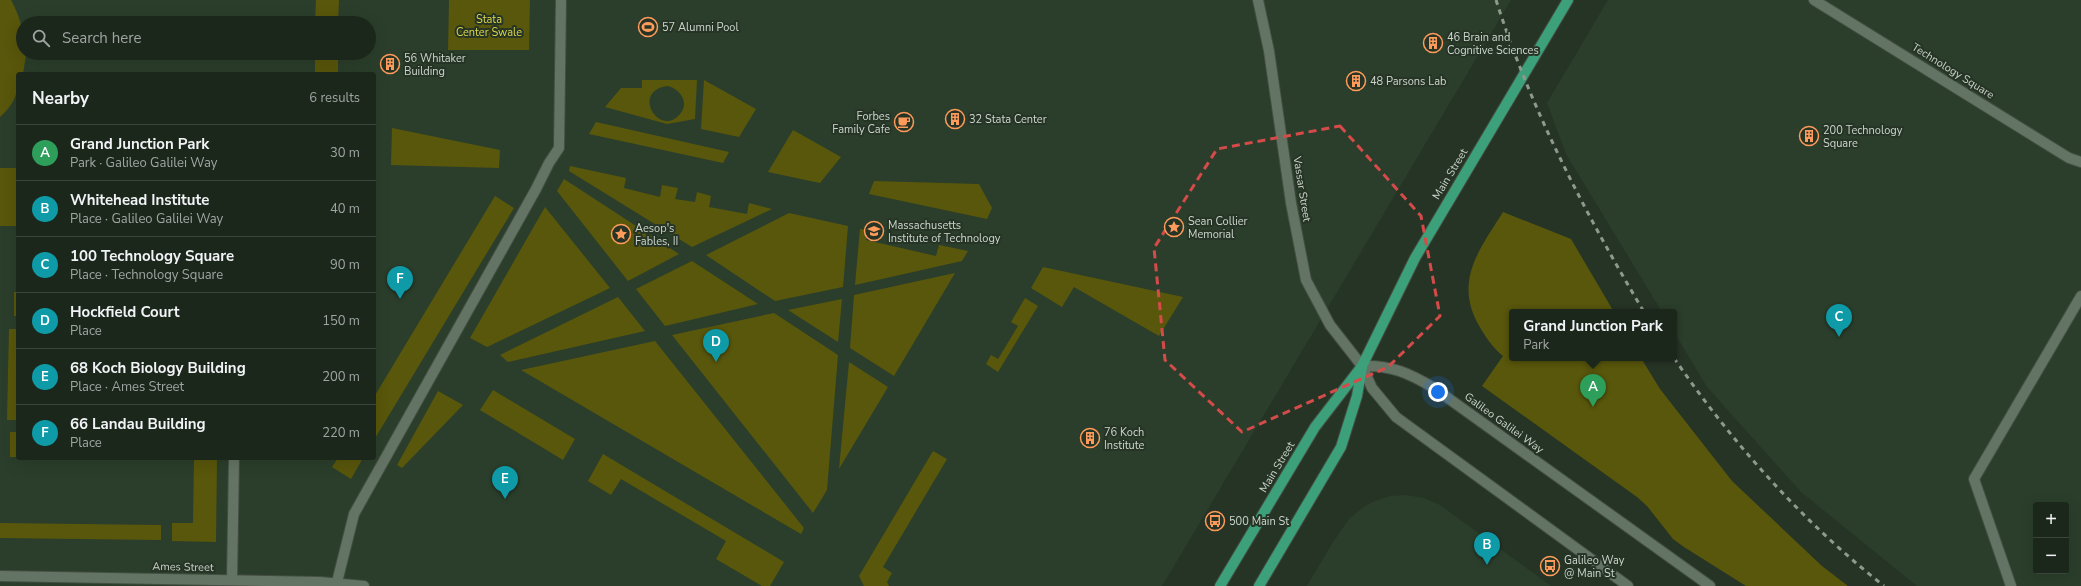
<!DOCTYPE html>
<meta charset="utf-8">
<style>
body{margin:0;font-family:"Nunito Sans",sans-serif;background:#252f25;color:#f1f3f6}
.controls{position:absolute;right:12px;bottom:12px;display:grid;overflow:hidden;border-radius:4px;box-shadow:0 4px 16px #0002}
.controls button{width:36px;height:36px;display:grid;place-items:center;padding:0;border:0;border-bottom:1px solid #3a443b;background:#1c271c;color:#f1f3f6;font:20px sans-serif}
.you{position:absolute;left:1438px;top:392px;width:14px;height:14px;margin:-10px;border:3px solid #fff;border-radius:50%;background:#1a73e8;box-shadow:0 0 0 6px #1a73e833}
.badge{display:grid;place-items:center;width:26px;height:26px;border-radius:50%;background:#db2777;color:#fff;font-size:13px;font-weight:700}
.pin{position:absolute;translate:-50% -33px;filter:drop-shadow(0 1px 2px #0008)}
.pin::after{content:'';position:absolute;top:21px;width:14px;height:12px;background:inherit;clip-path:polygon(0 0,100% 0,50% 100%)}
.popup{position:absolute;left:1509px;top:309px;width:168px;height:52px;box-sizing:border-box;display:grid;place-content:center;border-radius:4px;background:#1c271c;filter:drop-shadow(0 1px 3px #0005);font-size:13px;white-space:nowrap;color:#a0a5a3}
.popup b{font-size:15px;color:#f1f3f6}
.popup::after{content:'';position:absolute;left:50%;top:100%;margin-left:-8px;border:8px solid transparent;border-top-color:#1c271c}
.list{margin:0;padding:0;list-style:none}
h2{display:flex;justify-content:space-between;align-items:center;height:52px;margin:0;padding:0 16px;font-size:17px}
h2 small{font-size:13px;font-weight:400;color:#a0a5a3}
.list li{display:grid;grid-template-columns:26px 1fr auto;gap:12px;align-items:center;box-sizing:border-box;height:56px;padding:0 16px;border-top:1px solid #3a443b}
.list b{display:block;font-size:15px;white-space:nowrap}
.list p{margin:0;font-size:13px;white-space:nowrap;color:#a0a5a3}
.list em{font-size:13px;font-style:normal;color:#a0a5a3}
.icon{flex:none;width:22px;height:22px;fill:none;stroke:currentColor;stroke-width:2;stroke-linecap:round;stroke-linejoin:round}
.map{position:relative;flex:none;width:2081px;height:586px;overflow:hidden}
.search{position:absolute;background:#1c271c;box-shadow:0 4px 16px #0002;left:16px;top:16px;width:360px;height:44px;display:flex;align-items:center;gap:10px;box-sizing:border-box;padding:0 14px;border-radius:22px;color:#a0a5a3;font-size:15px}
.panel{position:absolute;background:#1c271c;box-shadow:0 4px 16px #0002;left:16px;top:72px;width:360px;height:388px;border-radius:4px}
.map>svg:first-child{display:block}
.built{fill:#2b3e2b;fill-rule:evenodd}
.green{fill:#59570b;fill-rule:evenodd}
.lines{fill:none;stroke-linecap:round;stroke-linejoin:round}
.service-casing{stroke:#434f43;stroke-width:12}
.pedestrian-casing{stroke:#434f43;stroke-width:12}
.minor-casing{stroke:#434f43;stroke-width:12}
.tertiary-casing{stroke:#434f43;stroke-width:12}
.secondary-casing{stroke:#434f43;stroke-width:12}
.primary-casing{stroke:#434f43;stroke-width:12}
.service{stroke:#647464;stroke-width:10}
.pedestrian{stroke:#647464;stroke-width:10}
.minor{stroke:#647464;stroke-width:10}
.tertiary{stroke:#647464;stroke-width:10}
.secondary{stroke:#647464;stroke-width:10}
.primary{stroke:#3ca17a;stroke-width:10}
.rail{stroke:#8f9a8f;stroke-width:3;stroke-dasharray:5 5;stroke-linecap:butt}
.marked{fill:none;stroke:#d44b49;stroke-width:3;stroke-dasharray:8 5;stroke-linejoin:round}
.labels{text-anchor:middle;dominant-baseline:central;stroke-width:4;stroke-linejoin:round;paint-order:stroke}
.park-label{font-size:11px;fill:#dad64a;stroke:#263426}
.poi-label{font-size:11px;fill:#ccd5cc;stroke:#263426;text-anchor:start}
.street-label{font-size:11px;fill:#ccd5cc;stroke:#263426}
</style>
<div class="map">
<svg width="2081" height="586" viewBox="0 0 2081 586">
<rect width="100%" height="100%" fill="#263426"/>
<path class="built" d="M 0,0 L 1511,0 L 1162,586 L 0,586 ZM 23,23 L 369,23 L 369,53 L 23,53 ZM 18,74 L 374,74 L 374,458 L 18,458 Z
M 1608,0 L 2081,0 L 2081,586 L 1917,586 L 1801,492 L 1707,387 L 1674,332 L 1674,312 L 1662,312 L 1566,154 L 1547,103 ZM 2036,505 L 2066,505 L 2066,571 L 2036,571 Z
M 1406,495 L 1424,498 L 1440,505 L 1551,586 L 1307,586 L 1333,542 L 1350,518 L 1365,506 L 1375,501 L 1390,496 Z"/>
<path class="green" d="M 0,0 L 11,0 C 22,21 23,29 23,53 L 26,53 L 26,55 L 23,74 L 18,74 C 18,95 15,103 0,117 Z
M 316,0 L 339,0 L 338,23 L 315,23 Z
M 449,0 L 530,0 L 529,50 L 448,50 Z
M 315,53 L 338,53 L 338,74 L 315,74 Z
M 642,80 L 697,80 L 695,119 L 667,124 L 605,107 L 621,88 L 642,88 ZM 668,86 C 680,89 690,103 680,114 C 659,139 630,90 668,86 Z
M 704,80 L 756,109 L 739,137 L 701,129 Z
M 596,122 L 729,152 L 723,163 L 589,134 Z
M 392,128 L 500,150 L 499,168 L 391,165 Z
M 793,130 L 841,157 L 820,183 L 768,172 Z
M 570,166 L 626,178 L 624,188 L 660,197 L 662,185 L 678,188 L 675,199 L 695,202 L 697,192 L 711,196 L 709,207 L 747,214 L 749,203 L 772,209 L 692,247 L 569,171 Z
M 0,168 L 18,168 L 18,226 L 0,226 Z
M 564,179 L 679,254 L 628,281 L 557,191 Z
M 874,181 L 979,184 L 992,208 L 987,219 L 869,194 Z
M 495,196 L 514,208 L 374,440 L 374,397 Z
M 545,207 L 610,288 L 487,347 L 470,338 Z
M 1503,212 L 1571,239 L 1614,312 L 1512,312 L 1512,358 L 1641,358 L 1660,389 L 1732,481 L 1822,566 L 1848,586 L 1746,586 L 1684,547 L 1673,539 L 1647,506 L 1637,497 L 1482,386 L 1503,356 C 1492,347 1484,335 1477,322 C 1455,279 1480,249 1503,212 Z
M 789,213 L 848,226 L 843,287 L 775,301 L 706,255 Z
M 860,229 L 868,230 L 866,240 L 936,256 L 939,245 L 968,251 L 962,261 L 855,285 Z
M 692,261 L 758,304 L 665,326 L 636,289 Z
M 1043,267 L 1183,297 L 1159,336 L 1074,287 L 1062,307 L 1031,288 Z
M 955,273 L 894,376 L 850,348 L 854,295 Z
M 14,292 L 18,292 L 18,316 L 14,316 Z
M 618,297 L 645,331 L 508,362 L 500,355 Z
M 1025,298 L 1038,306 L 998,372 L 986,364 L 991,355 L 998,359 L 1018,326 L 1011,322 Z
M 842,299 L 838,342 L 788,310 Z
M 774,313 L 838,355 L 827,490 L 813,513 L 672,335 Z
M 9,329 L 18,329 L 18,420 L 7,420 Z
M 655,341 L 804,528 L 801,534 L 521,370 Z
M 849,362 L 888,387 L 839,469 Z
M 493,390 L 575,439 L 563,460 L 480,410 Z
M 438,391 L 463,405 L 402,468 L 397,465 Z
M 10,432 L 18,432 L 18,457 L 10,457 Z
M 933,451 L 947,459 L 883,567 L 892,573 L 887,582 L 889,586 L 864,586 L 859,576 Z
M 603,454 L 784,562 L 770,586 L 762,586 L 716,559 L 726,541 L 621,479 L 611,495 L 588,481 Z
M 194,458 L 217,458 L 216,542 L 172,541 L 172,523 L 193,523 Z
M 338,458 L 363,458 L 351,479 L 332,467 Z
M 0,523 L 161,525 L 161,540 L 0,538 Z"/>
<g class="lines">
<g class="service-casing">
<path id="service" d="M 232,580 L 234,458
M 2011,586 L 1974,479 L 2081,296"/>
</g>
<g class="pedestrian-casing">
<path id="pedestrian" d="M 337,582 L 354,514 L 536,189 L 549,163 L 559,148 L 561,0"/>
</g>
<g class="minor-casing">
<path id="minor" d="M 1814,0 L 2069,158 L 2081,162
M 1628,586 L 1396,417 L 1372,388 L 1362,366 C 1391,365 1409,373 1434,388 L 1710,586"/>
</g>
<g class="tertiary-casing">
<path id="tertiary" d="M 0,576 L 320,582 L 364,586"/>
</g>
<g class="secondary-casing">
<path id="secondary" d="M 1258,0 L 1269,51 L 1291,203 L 1306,280 L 1330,325 L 1362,366"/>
</g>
<g class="primary-casing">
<path id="primary" d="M 1220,586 L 1315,427 L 1362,366 L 1415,258 L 1568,0
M 1259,586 L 1341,447 L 1357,396 L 1362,367"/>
</g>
<use href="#service" class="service"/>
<use href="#pedestrian" class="pedestrian"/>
<use href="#minor" class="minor"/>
<use href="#tertiary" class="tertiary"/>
<use href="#secondary" class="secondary"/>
<use href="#primary" class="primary"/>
<path class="rail" d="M 1496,0 C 1531,110 1585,213 1644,312
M 1674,358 C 1733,444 1802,521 1884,586"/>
</g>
<path class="marked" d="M 1340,126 L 1421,216 L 1440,316 L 1388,367 L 1242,432 L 1165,360 L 1154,248 L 1217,149 Z"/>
<defs>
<g id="stadium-ring" transform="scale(1)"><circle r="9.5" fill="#263426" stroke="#ff9b5a" stroke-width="1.5"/><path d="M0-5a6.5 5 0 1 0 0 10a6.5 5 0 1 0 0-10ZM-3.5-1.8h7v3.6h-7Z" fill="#ff9b5a"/></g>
<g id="building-ring" transform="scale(1)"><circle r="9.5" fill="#263426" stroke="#ff9b5a" stroke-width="1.5"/><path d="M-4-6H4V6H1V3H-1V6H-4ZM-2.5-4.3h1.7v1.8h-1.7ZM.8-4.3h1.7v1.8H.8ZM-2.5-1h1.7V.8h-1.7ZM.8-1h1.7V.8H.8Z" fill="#ff9b5a"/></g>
<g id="cafe-ring" transform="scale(1)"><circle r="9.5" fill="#263426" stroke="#ff9b5a" stroke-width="1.5"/><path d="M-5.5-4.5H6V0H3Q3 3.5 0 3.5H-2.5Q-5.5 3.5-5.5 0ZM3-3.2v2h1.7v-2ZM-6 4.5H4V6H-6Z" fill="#ff9b5a"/></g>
<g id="sight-ring" transform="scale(1)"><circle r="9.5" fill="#263426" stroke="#ff9b5a" stroke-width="1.5"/><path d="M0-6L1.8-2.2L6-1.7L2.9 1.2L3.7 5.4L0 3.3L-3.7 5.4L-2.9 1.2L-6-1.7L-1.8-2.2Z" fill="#ff9b5a"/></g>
<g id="university-ring" transform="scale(1)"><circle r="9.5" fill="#263426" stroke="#ff9b5a" stroke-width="1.5"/><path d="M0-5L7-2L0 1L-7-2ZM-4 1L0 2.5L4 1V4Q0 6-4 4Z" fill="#ff9b5a"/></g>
<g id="bus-ring" transform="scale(1)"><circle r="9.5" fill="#263426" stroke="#ff9b5a" stroke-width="1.5"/><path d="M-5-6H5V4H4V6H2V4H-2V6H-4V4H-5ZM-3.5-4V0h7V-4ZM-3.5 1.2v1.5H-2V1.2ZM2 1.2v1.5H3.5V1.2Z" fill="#ff9b5a"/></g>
</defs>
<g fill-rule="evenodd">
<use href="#stadium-ring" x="648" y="27"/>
<use href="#building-ring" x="1433" y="43"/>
<use href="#building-ring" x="390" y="64"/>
<use href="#building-ring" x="1356" y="81"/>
<use href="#building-ring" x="955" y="119"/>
<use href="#cafe-ring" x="904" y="122"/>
<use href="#building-ring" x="1809" y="136"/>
<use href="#sight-ring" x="1174" y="227"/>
<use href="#university-ring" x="874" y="231"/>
<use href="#sight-ring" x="621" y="234"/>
<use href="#building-ring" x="1090" y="438"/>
<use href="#bus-ring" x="1215" y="521"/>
<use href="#bus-ring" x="1550" y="566"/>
</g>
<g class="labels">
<g class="park-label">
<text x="489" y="19">Stata<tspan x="489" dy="13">Center Swale</tspan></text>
</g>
<g class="poi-label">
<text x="662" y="27">57 Alumni Pool</text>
<text x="1447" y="37">46 Brain and<tspan x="1447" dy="13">Cognitive Sciences</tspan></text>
<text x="404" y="58">56 Whitaker<tspan x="404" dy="13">Building</tspan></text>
<text x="1370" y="81">48 Parsons Lab</text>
<text x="890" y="116" text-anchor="end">Forbes<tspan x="890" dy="13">Family Cafe</tspan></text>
<text x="969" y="119">32 Stata Center</text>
<text x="1823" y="130">200 Technology<tspan x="1823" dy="13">Square</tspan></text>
<text x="1188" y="221">Sean Collier<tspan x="1188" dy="13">Memorial</tspan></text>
<text x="888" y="225">Massachusetts<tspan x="888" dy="13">Institute of Technology</tspan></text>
<text x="635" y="228">Aesop's<tspan x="635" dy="13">Fables, II</tspan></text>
<text x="1104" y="432">76 Koch<tspan x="1104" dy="13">Institute</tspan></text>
<text x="1229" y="521">500 Main St</text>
<text x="1564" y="560">Galileo Way<tspan x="1564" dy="13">@ Main St</tspan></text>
</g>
<g class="street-label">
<text transform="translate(1953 71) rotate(32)">Technology Square</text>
<text transform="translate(1450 174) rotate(-59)">Main Street</text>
<text transform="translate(1302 189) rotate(81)">Vassar Street</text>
<text transform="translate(1504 423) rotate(36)">Galileo Galilei Way</text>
<text transform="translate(1277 467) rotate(-59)">Main Street</text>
<text transform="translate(183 567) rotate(1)">Ames Street</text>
</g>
</g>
</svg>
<div class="controls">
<button>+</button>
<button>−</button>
</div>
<div class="you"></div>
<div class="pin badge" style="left:1593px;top:407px;background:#2e9e5b">A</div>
<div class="popup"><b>Grand Junction Park</b>Park</div>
<div class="pin badge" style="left:1487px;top:565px;background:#0f9aa8">B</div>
<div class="pin badge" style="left:1839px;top:337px;background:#0f9aa8">C</div>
<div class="pin badge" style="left:716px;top:362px;background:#0f9aa8">D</div>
<div class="pin badge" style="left:505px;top:499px;background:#0f9aa8">E</div>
<div class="pin badge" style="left:400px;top:299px;background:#0f9aa8">F</div>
<div class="search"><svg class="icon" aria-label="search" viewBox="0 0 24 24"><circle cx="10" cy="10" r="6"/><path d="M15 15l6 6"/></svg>Search here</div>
<section class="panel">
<h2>Nearby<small>6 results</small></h2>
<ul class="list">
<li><span class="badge" style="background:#2e9e5b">A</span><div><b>Grand Junction Park</b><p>Park · Galileo Galilei Way</p></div><em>30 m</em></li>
<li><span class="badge" style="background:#0f9aa8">B</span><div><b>Whitehead Institute</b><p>Place · Galileo Galilei Way</p></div><em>40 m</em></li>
<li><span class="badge" style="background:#0f9aa8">C</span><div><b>100 Technology Square</b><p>Place · Technology Square</p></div><em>90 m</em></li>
<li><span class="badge" style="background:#0f9aa8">D</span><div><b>Hockfield Court</b><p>Place</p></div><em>150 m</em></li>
<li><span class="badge" style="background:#0f9aa8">E</span><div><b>68 Koch Biology Building</b><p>Place · Ames Street</p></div><em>200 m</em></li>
<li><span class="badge" style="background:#0f9aa8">F</span><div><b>66 Landau Building</b><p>Place</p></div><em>220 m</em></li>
</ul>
</section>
</div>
